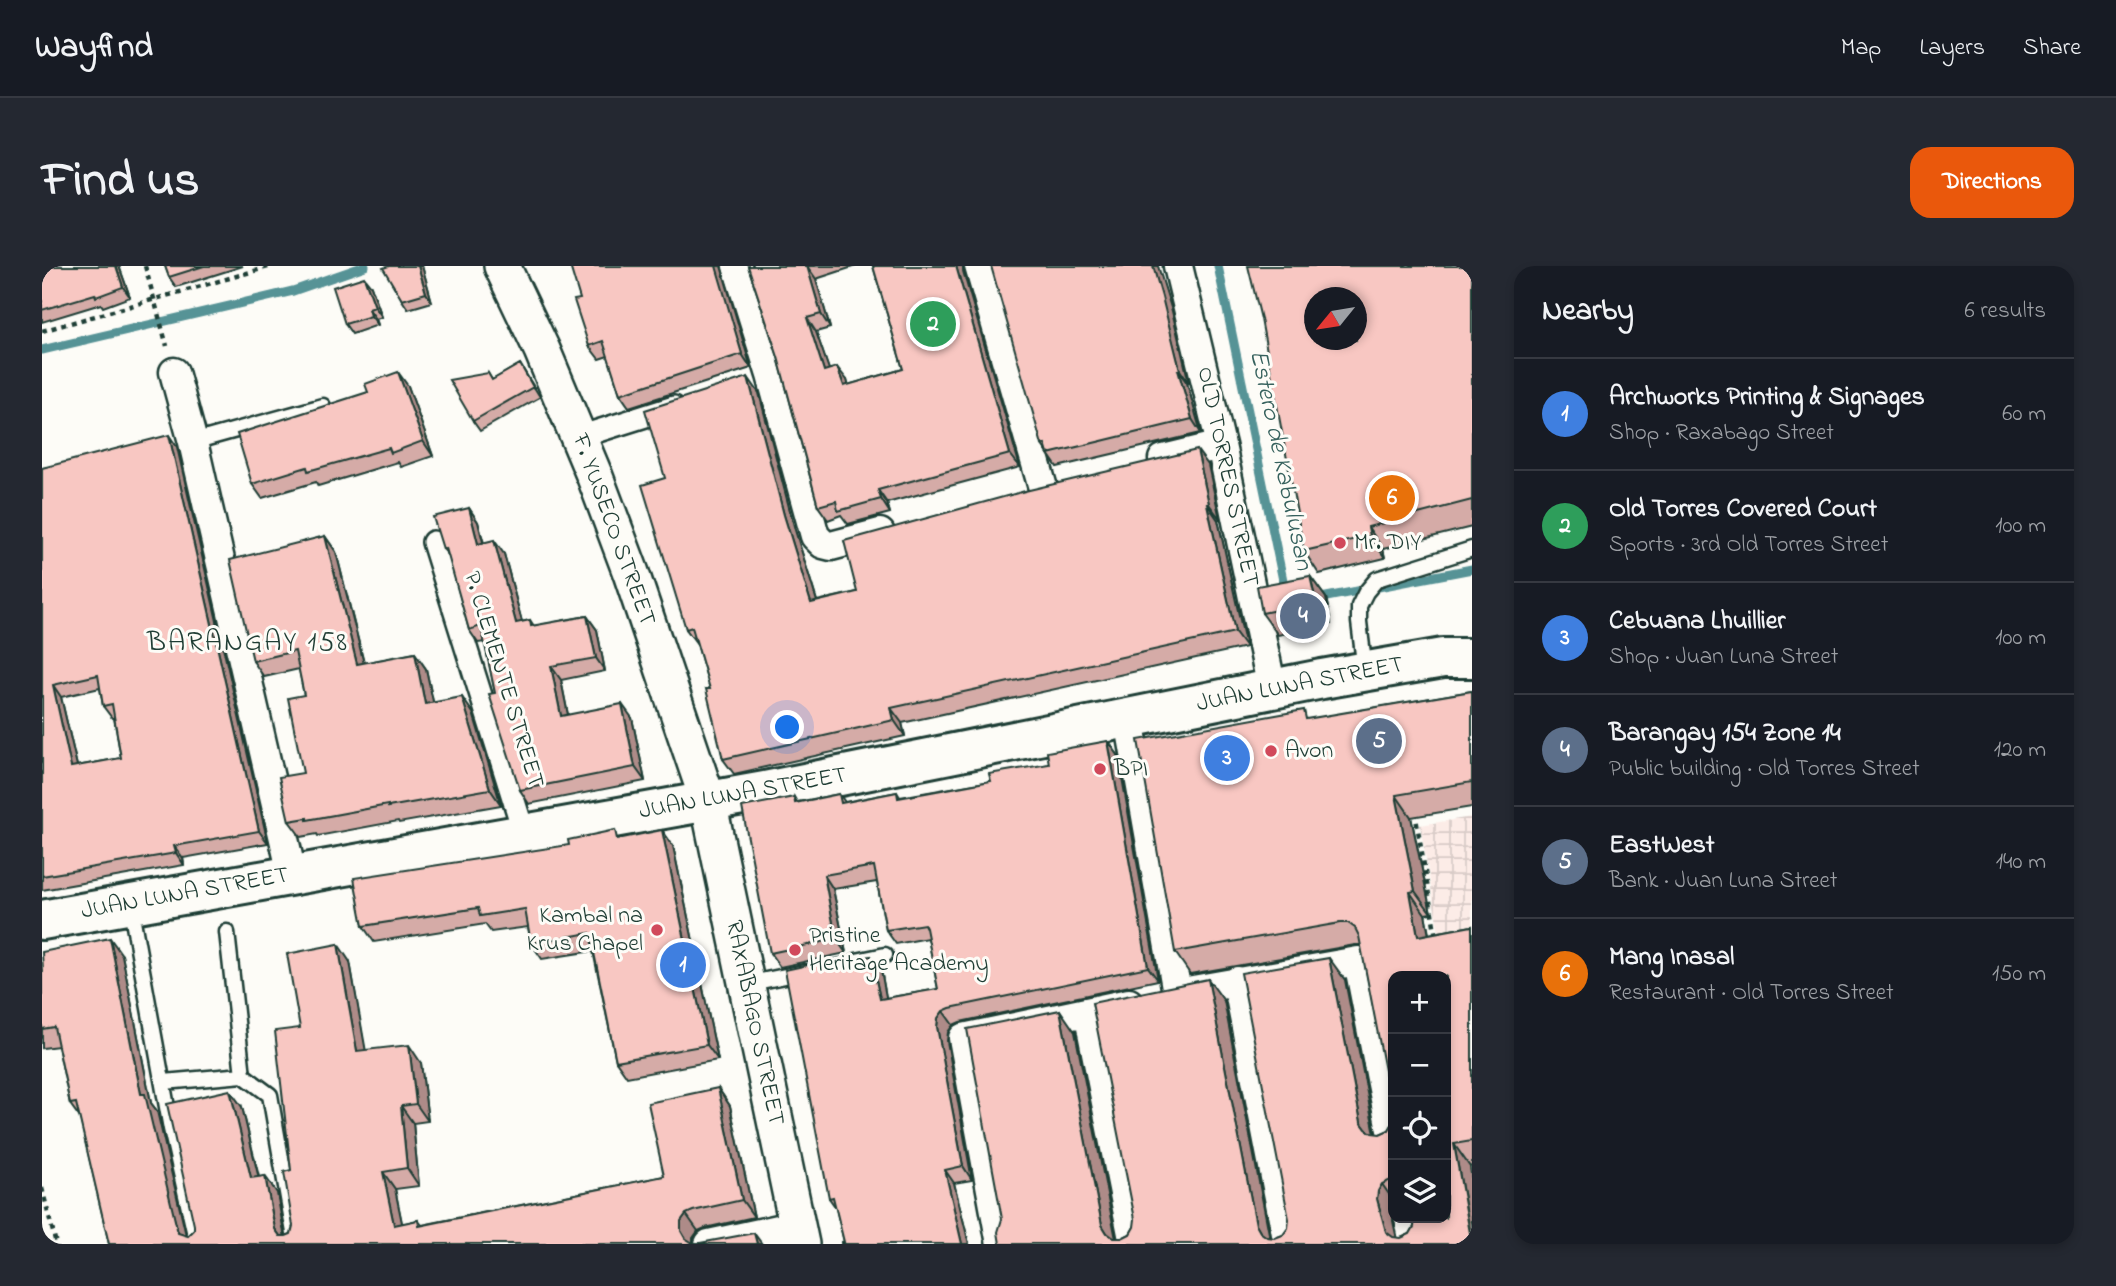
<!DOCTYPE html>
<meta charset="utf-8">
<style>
body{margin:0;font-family:"Indie Flower",sans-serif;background:#242831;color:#f1f3f6}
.controls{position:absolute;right:21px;bottom:21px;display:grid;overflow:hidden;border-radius:14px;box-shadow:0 4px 10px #0003}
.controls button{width:63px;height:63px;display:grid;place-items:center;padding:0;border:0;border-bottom:2px solid #363941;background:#171b24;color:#f1f3f6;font:35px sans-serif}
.compass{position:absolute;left:1262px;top:21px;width:63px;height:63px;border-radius:50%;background:#171b24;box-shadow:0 4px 10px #0003;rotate:240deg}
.you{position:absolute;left:746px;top:462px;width:24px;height:24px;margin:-18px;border:5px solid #fff;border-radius:50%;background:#1a73e8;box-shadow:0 0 0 10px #1a73e833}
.badge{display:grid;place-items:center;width:46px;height:46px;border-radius:50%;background:#ea580c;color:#fff;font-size:23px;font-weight:700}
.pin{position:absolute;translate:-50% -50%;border:4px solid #fff;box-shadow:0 2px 7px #0006}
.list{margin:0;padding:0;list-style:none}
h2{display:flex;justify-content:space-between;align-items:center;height:91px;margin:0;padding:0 28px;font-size:30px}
h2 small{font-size:23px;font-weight:400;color:#9ea1a6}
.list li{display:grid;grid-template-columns:46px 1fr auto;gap:21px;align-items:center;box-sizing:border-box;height:112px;padding:0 28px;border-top:2px solid #363941}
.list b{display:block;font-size:26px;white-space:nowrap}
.list p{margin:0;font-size:23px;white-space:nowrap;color:#9ea1a6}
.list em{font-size:23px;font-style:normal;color:#9ea1a6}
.icon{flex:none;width:38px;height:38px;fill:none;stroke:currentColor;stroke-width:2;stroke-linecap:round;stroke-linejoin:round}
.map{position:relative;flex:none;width:1430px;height:978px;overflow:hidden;border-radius:21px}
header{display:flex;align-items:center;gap:42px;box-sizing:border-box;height:98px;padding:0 35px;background:#171b24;border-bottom:2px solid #363941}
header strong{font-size:33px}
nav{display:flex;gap:38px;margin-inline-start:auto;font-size:24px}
.intro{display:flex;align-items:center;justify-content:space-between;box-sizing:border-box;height:168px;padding:0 42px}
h1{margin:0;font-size:49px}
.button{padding:18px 32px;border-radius:21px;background:#ea580c;color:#fff;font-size:24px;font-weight:700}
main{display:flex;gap:42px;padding:0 42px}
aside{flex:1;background:#171b24;border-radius:21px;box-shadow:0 4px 10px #0003}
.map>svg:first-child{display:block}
.industrial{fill:url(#industrial-grid)}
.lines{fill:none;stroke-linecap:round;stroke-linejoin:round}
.stream{stroke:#579396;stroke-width:9}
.service-casing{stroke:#1f3d34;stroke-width:19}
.pedestrian-casing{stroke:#1f3d34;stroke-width:26}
.minor-casing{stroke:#1f3d34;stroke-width:33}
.tertiary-casing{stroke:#1f3d34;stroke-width:40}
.secondary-casing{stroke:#1f3d34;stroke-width:44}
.path{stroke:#1f3d34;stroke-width:4.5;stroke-dasharray:5 5;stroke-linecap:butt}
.service{stroke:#fdfcf7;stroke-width:14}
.pedestrian{stroke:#fdfcf7;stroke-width:21}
.minor{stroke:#fdfcf7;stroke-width:28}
.tertiary{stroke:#fdfcf7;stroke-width:35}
.secondary{stroke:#fdfcf7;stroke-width:38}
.wall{fill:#d5aba7;stroke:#1f3d34;stroke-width:2;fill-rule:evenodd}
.shaded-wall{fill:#ae8b88;stroke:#1f3d34;stroke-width:2}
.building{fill:#f8c7c2;stroke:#1f3d34;stroke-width:2;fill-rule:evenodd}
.poi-dot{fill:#d1495b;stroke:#fdfcf7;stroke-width:2.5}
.labels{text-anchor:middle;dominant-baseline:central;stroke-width:6;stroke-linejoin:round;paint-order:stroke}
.street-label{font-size:24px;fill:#1f3d34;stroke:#fdfcf7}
.poi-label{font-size:24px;fill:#1f3d34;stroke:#fdfcf7;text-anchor:start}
.water-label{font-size:26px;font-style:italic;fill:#36615d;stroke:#fdfcf7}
.quarter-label{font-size:28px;letter-spacing:2px;fill:#1f3d34;stroke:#fdfcf7}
</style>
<header>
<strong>Wayfind</strong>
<nav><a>Map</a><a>Layers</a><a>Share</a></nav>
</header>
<div class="intro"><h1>Find us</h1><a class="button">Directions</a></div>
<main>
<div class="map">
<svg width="1430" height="978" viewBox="0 0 1430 978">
<defs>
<pattern id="industrial-grid" width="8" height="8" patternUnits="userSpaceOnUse" patternTransform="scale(1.75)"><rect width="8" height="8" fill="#fcece7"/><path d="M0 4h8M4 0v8" fill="none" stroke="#d8cbc7"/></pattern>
</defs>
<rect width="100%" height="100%" fill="#fdfcf7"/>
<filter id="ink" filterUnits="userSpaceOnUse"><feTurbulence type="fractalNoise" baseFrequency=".0143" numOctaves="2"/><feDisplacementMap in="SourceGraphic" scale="14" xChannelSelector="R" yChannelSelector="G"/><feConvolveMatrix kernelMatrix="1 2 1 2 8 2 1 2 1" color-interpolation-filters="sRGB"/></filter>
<g filter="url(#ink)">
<path class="industrial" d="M 1430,551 L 1430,854 L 1378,559 Z"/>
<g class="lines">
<path class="stream" d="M 1176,0 L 1243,324
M 0,84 L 251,25 L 323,0
M 1274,333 L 1430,303"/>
<g class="service-casing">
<path id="service" d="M 151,176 L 281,140
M 1323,405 L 1317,356 L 1317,340 L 1324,326 L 1335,313 L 1430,283
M 88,638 L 129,863 L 155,978
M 185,666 L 201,809
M 814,695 L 843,689
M 704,718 L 763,706
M 122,816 L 201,809 L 228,829 L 254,978"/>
</g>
<g class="pedestrian-casing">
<path id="pedestrian" d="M 537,171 L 632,141
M 391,276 L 482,567"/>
</g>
<g class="minor-casing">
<path id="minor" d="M 695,0 L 729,109 L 773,270 L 781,278 L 789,280 L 838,267
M 937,0 L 1001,222
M 1136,0 L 1179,179 L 1230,423
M 132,106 L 151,176 L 250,608
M 1121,193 L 1179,179
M 1087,453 L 1135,727
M 1195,715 L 1246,978
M 1134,727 L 1316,695 L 1351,874
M 1046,746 L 1092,978
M 1367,952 L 1372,978
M 667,978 L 755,959
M 959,978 L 921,772 L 1087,737"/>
</g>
<g class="tertiary-casing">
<path id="tertiary" d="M 460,0 L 500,84 L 553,211 L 589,307 L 666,535 L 759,978"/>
</g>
<g class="secondary-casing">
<path id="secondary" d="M 0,654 L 723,525 L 1280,413 L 1401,392 L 1430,392"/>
</g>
<path class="path" d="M 103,0 L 125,80
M 0,65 L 230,0
M 1373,546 L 1394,671
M 0,922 L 14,978"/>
<use href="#service" class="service"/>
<use href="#pedestrian" class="pedestrian"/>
<use href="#minor" class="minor"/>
<use href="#tertiary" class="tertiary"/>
<use href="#secondary" class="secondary"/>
</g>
<path class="wall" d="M 0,0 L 77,0 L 88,31 L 61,41 L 59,38 L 0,56 Z
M 123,0 L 201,0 L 134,21 L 127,11 Z
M 347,0 L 380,0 L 390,36 L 366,43 L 360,34 Z
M 679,0 L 709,102 L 587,141 L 578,128 L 566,90 L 557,93 L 547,80 L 538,33 Z
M 706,0 L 814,0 L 774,13 L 788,62 L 774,66 L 787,104 L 805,114 L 806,119 L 861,103 L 831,0 L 921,0 L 921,5 L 978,201 L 845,237 L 848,247 L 806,258 L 799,249 L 786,254 L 776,240 L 736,91 Z
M 1430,0 L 1430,261 L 1341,283 L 1343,292 L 1277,308 L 1262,285 Z
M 329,20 L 340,51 L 334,53 L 336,59 L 310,68 L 303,58 Z
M 1130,45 L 1147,117 L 1145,117 L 1159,167 L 1015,201 L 1000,179 Z
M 478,98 L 498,131 L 438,165 L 431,155 L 446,107 L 450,114 Z
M 366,120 L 391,190 L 359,201 L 356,196 L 276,220 L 274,216 L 220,232 L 210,218 Z
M 717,127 L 753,264 L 775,335 L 815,326 L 1166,199 L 1178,253 L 1176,254 L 1204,381 L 860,457 L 863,470 L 692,508 L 681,493 L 668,423 L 655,378 L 644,363 L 623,212 Z
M 135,181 L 226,577 L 141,592 L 142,599 L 0,624 L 0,202 ZM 58,422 L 61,440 L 70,452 L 72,452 L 79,492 L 35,500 L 19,431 Z
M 427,242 L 436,256 L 442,277 L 462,288 L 480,356 L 488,354 L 492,360 L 545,350 L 555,364 L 563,405 L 519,414 L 526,449 L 590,452 L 603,515 L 487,538 L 478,524 L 453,427 L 443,376 L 436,377 L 427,364 L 407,290 L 401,283 Z
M 283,270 L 294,286 L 322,397 L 373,387 L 384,403 L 391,436 L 431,447 L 459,539 L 357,557 L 356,555 L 276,570 L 275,568 L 259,571 L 247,555 L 261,507 L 262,429 L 257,403 L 222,411 L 211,395 Z
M 1268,310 L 1284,332 L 1289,358 L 1236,369 L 1220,347 Z
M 1430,425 L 1430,541 L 1369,551 L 1389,647 L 1383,648 L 1387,668 L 1430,660 L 1430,900 L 1428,901 L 1430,978 L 958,978 L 1033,766 L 1074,972 L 1080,972 L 1088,968 L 1092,961 L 1182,735 L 1228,972 L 1233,972 L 1241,969 L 1246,962 L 1303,714 L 1333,868 L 1338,868 L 1347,864 L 1351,857 L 1351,955 L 1355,972 L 1359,972 L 1368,968 L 1372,961 L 1373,952 L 1319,679 L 1313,679 L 1148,708 L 1133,686 L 1269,453 Z
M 1066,475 L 1076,489 L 1116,714 L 918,756 L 911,759 L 906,766 L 905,775 L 930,914 L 912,917 L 927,978 L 800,978 L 802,976 L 794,942 L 787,932 L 801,696 L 829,690 L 839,704 L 844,732 L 896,723 L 886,672 L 854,678 L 844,664 L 835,616 L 791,623 L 804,687 L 738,701 L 728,687 L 752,531 L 755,536 L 797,528 L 803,536 L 855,526 L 858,531 L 949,515 L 1007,498 Z
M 620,564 L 631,580 L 676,794 L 585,811 L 574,795 L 551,685 L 500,693 L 489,677 L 486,661 L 449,666 L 443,658 L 332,676 L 321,660 L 578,572 Z
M 80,689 L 109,837 L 115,845 L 144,969 L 146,970 L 152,964 L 200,841 L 217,911 L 235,927 L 243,970 L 249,968 L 251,960 L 249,904 L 258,762 L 308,696 L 323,784 L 379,797 L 386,855 L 371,857 L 377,920 L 353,923 L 360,958 L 376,954 L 380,959 L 622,910 L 676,822 L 688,840 L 712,951 L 663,962 L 656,965 L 651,972 L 651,977 L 720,978 L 67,978 L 38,852 L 28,838 L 16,780 L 0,782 L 0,705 Z"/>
<path class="shaded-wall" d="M 74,0 L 77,0 L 88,31 L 81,21 Z
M 376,0 L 380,0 L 390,36 L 384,27 Z
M 673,0 L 679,0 L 709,102 L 700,88 Z
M 765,0 L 774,13 L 788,62 L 779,48 Z
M 914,0 L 921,0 L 921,5 L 978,201 L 968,188 Z
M 1111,0 L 1116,0 L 1130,45 L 1147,117 L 1138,104 Z
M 322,11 L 329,20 L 340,51 L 333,41 Z
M 327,43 L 334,53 L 336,59 L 329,50 Z
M 765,52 L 774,66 L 792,118 L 782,105 Z
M 795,101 L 805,114 L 811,134 L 802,120 Z
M 1136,104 L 1145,117 L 1159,167 L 1150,153 Z
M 356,106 L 366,120 L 391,190 L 381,175 Z
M 706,111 L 717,127 L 753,264 L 780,352 L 769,337 L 742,249 Z
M 127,169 L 135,181 L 226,577 L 217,565 Z
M 1155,184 L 1166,199 L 1178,253 L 1167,238 Z
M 836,224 L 845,237 L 848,247 L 839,233 Z
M 1165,238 L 1176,254 L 1204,381 L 1193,366 Z
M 427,242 L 436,256 L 445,292 L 436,278 Z
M 1326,261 L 1341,283 L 1343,292 L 1328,270 Z
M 283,270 L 294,286 L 326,414 L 315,398 Z
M 452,274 L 462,288 L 484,371 L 474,357 Z
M 1268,310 L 1284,332 L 1289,358 L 1274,336 Z
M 545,350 L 555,364 L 563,405 L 554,392 Z
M 373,387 L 384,403 L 395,454 L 383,438 Z
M 509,400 L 519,414 L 529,464 L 519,450 Z
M 11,419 L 19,431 L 38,513 L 29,501 Z
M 420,431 L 431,447 L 459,539 L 448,523 Z
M 580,438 L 590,452 L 603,515 L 593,501 Z
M 849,442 L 860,457 L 863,470 L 852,454 Z
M 1066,475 L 1076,489 L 1116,714 L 1106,701 Z
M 1354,529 L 1369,551 L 1389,647 L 1373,625 Z
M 620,564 L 631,580 L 676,794 L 665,779 Z
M 132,580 L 141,592 L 142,599 L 134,587 Z
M 782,609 L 791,623 L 804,687 L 794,673 Z
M 1368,626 L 1383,648 L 1391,692 L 1376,670 Z
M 68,672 L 80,689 L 109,837 L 115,845 L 146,978 L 136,967 L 99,828 Z
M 296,678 L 308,696 L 327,803 L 315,785 Z
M 829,690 L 839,704 L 847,747 L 838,733 Z
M 1287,692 L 1303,714 L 1335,878 L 1324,863 L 1319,856 Z
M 1166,713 L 1182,735 L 1229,978 L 1218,966 L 1214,959 Z
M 1018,744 L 1033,766 L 1075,978 L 1065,967 L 1060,959 Z
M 901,745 L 911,759 L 906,766 L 905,775 L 930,914 L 921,900 L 895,761 L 896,752 Z
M 367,779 L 379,797 L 386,855 L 374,838 Z
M 676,822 L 688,840 L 712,951 L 700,934 Z
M 188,824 L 200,841 L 221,930 L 209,912 Z
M 359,840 L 371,857 L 377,920 L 365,902 Z
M 1412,878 L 1428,901 L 1430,915 L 1430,976 Z
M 903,904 L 912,917 L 927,978 L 920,978 Z
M 341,906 L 353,923 L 364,976 L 352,959 Z
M 223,910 L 235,927 L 244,978 L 233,963 Z
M 1340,918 L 1351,934 L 1351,955 L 1356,978 L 1344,966 L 1335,933 L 1336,925 Z
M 644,948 L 656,965 L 651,972 L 651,978 L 647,978 L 639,965 L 639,955 Z
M 712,967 L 720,978 L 715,978 Z"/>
<path class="building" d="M 0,0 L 74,0 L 81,21 L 54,31 L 53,28 L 0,44 Z
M 123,0 L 162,0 L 127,11 Z
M 347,0 L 376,0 L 384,27 L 360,34 L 341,2 Z
M 528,0 L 674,0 L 700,88 L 578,128 L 561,75 L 547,80 L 532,34 L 538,33 Z
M 706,0 L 765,0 L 779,48 L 765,52 L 782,105 L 795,101 L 802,120 L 861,103 L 831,0 L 914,0 L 968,188 L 836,224 L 839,233 L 796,245 L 794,235 L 776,240 L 736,91 Z
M 949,0 L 1111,0 L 1120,31 L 1138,104 L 1136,104 L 1150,153 L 1006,188 L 1003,178 L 1000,179 Z
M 1206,0 L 1430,0 L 1430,234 L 1326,261 L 1328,270 L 1262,285 L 1219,53 ZM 1272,32 L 1314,32 L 1314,74 L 1272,74 Z
M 322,11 L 333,41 L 327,43 L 329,50 L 303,58 L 291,21 Z
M 478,98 L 491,121 L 431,155 L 407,114 L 446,107 L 450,114 Z
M 356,106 L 381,175 L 349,187 L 347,182 L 266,205 L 265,201 L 210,218 L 195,168 L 326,126 L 323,118 Z
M 706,111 L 742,249 L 769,337 L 815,326 L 802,275 L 983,225 L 1155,184 L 1167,238 L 1165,238 L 1193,366 L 849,442 L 852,454 L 681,493 L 664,423 L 668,423 L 650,361 L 644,363 L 600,219 L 623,212 L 603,144 Z
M 127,169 L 217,565 L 132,580 L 134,587 L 0,610 L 0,202 ZM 56,409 L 61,440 L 70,438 L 79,492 L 29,501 L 11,419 Z
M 427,242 L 436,278 L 452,274 L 474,357 L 488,354 L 489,360 L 545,350 L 554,392 L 509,400 L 519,450 L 580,438 L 593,501 L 478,524 L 447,428 L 453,427 L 439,360 L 427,364 L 404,282 L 401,283 L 391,251 Z
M 283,270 L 315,398 L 373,387 L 383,438 L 420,431 L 448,523 L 346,541 L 346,539 L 265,554 L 265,552 L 247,555 L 237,511 L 261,507 L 246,432 L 262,429 L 253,385 L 211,395 L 188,294 Z
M 1268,310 L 1274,336 L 1220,347 L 1215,320 Z
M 1430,425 L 1430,516 L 1354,529 L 1373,625 L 1368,626 L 1376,670 L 1430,660 L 1430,875 L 1412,878 L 1430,978 L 958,978 L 956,966 L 960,953 L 925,763 L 1018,744 L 1060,959 L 1065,967 L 1072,972 L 1080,972 L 1088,968 L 1092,961 L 1093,953 L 1050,737 L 1166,713 L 1214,959 L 1218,966 L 1225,971 L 1233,972 L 1241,969 L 1246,962 L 1247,953 L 1199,707 L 1287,692 L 1319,856 L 1324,863 L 1330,867 L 1338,868 L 1347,864 L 1351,857 L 1351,914 L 1349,914 L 1340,918 L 1336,925 L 1335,933 L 1344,966 L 1351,971 L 1359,972 L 1368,968 L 1372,961 L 1373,952 L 1404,952 L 1404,710 L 1351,710 L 1351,846 L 1317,670 L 1313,662 L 1306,657 L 1298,657 L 1133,686 L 1096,474 L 1262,444 L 1264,453 Z
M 1066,475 L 1106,701 L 908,742 L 901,745 L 896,752 L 895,761 L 921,900 L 903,904 L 920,978 L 800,978 L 800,976 L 802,976 L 791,931 L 787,932 L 743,704 L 798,692 L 799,696 L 829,690 L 838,733 L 896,723 L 884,662 L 882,658 L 844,664 L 832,600 L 782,609 L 794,673 L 728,687 L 700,541 L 752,531 L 753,537 L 797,528 L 799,537 L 855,526 L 856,532 L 949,515 L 947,508 L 1007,498 L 1005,486 Z
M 573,564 L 575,573 L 620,564 L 665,779 L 574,795 L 548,667 L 489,677 L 483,643 L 438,650 L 436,642 L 321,660 L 312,612 L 527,579 L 526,574 Z
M 68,672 L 99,828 L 103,828 L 136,967 L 146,970 L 152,964 L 152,959 L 125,838 L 188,824 L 209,912 L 223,910 L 233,963 L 238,970 L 244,970 L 249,968 L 251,960 L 242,906 L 249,904 L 233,765 L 258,762 L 245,688 L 296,678 L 315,785 L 367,779 L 374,838 L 359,840 L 365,902 L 341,906 L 352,959 L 376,954 L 377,960 L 622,910 L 606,837 L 676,822 L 700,934 L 651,945 L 644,948 L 639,955 L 639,965 L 643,972 L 651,977 L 658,977 L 712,967 L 715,978 L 67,978 L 34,837 L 28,838 L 12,761 L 0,763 L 0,705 L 1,705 L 0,686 Z"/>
</g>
<g class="poi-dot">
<circle cx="1298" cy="277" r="7"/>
<circle cx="1229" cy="485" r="7"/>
<circle cx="1058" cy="503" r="7"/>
<circle cx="615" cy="664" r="7"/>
<circle cx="753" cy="684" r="7"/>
</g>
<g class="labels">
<g class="street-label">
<text transform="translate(1185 211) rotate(78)">OLD TORRES STREET</text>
<text transform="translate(571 264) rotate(70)">F. YUSECO STREET</text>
<text transform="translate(461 414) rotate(73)">P. CLEMENTE STREET</text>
<text transform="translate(1258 419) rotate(-11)">JUAN LUNA STREET</text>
<text transform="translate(701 528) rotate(-10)">JUAN LUNA STREET</text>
<text transform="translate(143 628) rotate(-10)">JUAN LUNA STREET</text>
<text transform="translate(712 757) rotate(78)">RAXABAGO STREET</text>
</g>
<g class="poi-label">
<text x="1312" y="277">Mr. DIY</text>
<text x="1243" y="485">Avon</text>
<text x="1072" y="503">BPI</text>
<text x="601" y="650" text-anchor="end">Kambal na<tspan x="601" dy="28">Krus Chapel</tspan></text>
<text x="767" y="670">Pristine<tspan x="767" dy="28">Heritage Academy</tspan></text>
</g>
<g class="water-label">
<text transform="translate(1238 194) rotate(78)">Estero de Kabulusan</text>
</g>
<g class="quarter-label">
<text x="206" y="377">BARANGAY 158</text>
</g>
</g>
</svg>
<div class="controls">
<button>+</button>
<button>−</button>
<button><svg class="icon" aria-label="locate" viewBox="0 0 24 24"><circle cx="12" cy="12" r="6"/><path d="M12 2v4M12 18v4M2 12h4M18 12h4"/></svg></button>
<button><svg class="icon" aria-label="layers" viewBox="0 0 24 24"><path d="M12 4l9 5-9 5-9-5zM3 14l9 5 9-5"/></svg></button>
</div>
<svg class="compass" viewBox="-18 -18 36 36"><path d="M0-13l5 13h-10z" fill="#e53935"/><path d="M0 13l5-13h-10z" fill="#9ea1a6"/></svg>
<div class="you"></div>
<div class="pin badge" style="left:641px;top:699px;background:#3f7fe0">1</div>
<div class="pin badge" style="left:891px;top:58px;background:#2e9e5b">2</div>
<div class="pin badge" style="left:1185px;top:492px;background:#3f7fe0">3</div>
<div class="pin badge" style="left:1261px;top:350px;background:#5c6f8a">4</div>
<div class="pin badge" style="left:1337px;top:475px;background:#5c6f8a">5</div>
<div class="pin badge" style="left:1350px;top:232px;background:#e8710a">6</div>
</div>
<aside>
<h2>Nearby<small>6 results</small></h2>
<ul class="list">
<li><span class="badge" style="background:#3f7fe0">1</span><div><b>Archworks Printing &amp; Signages</b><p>Shop · Raxabago Street</p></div><em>60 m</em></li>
<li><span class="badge" style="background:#2e9e5b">2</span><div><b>Old Torres Covered Court</b><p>Sports · 3rd Old Torres Street</p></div><em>100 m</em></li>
<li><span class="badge" style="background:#3f7fe0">3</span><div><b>Cebuana Lhuillier</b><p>Shop · Juan Luna Street</p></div><em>100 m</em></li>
<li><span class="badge" style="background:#5c6f8a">4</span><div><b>Barangay 154 Zone 14</b><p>Public building · Old Torres Street</p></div><em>120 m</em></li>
<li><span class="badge" style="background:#5c6f8a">5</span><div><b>EastWest</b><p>Bank · Juan Luna Street</p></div><em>140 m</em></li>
<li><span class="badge" style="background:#e8710a">6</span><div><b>Mang Inasal</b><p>Restaurant · Old Torres Street</p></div><em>150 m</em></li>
</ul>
</aside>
</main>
